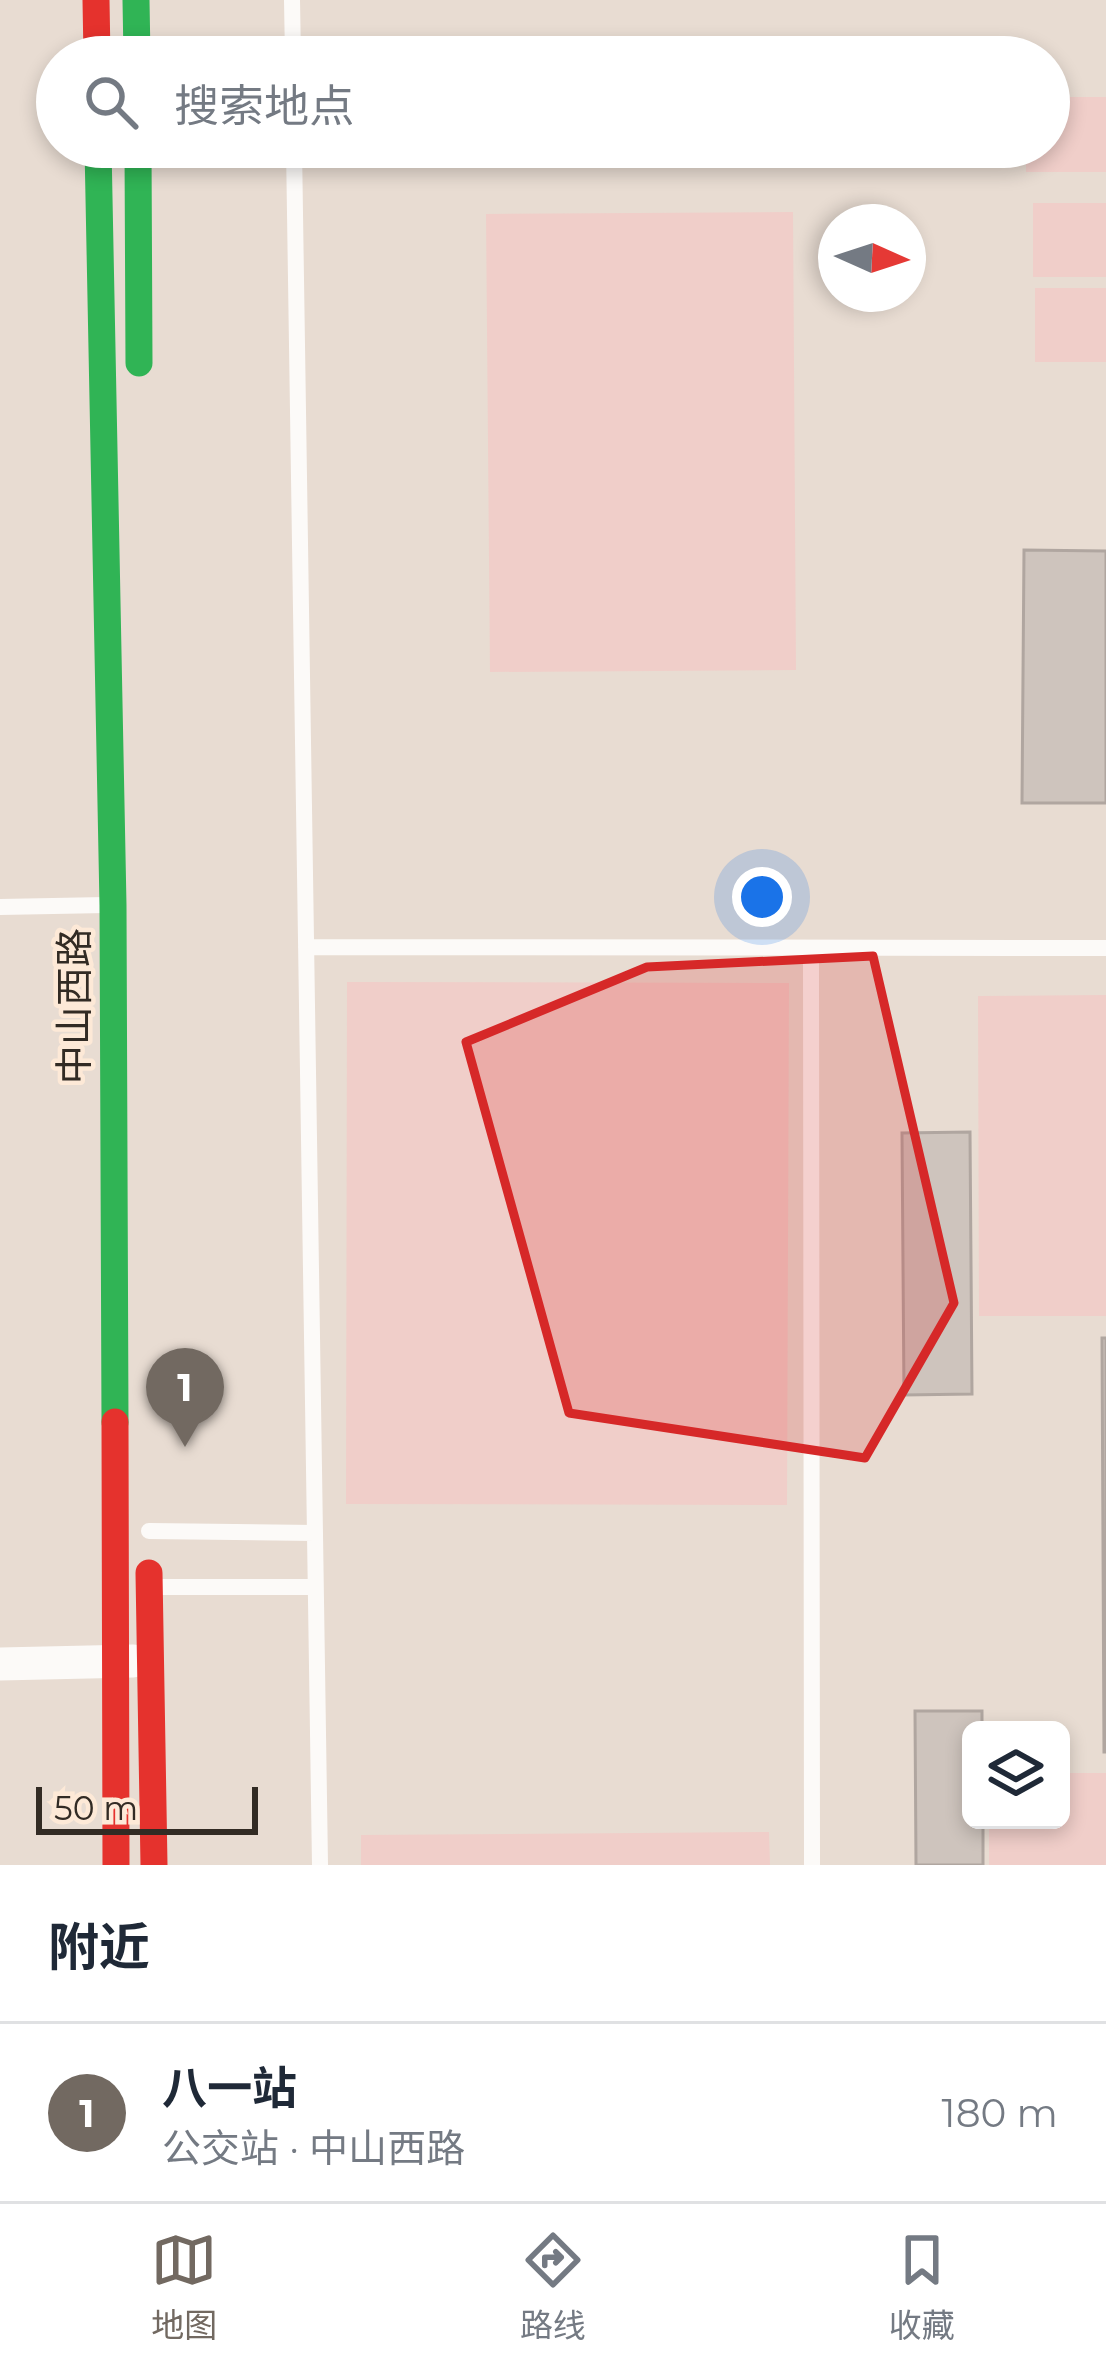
<!DOCTYPE html>
<html lang="zh">
<meta charset="utf-8">
<style>
body{margin:0;font-family:Montserrat,"Noto Sans SC",sans-serif;background:#f6f6f7;color:#1f2937}
.controls{position:absolute;right:36px;bottom:36px;display:grid;overflow:hidden;border-radius:18px;box-shadow:0 6px 18px #0003}
.controls button{width:108px;height:108px;display:grid;place-items:center;padding:0;border:0;border-bottom:3px solid #e0e1e3;background:#fff;color:#1f2937;font:60px sans-serif}
.compass{position:absolute;left:818px;top:204px;width:108px;height:108px;border-radius:50%;background:#fff;box-shadow:0 6px 18px #0003;rotate:93deg}
.scale{position:absolute;left:36px;bottom:30px;width:222px;box-sizing:border-box;padding-left:12px;border:6px solid #322b24;border-top:0;font-size:33px;line-height:42px;white-space:nowrap;color:#322b24;-webkit-text-stroke:9px #fde9d7;paint-order:stroke}
.you{position:absolute;left:762px;top:897px;width:42px;height:42px;margin:-30px;border:9px solid #fff;border-radius:50%;background:#1a73e8;box-shadow:0 0 0 18px #1a73e833}
.badge{display:grid;place-items:center;width:78px;height:78px;border-radius:50%;background:#726961;color:#fff;font-size:39px;font-weight:700}
.pin{position:absolute;translate:-50% -99px;filter:drop-shadow(0 3px 6px #0008)}
.pin::after{content:'';position:absolute;top:63px;width:42px;height:36px;background:inherit;clip-path:polygon(0 0,100% 0,50% 100%)}
.list{margin:0;padding:0;list-style:none}
h2{display:flex;justify-content:space-between;align-items:center;height:156px;margin:0;padding:0 48px;font-size:51px}
h2 small{font-size:39px;font-weight:400;color:#747a83}
.list li{display:grid;grid-template-columns:78px 1fr auto;gap:36px;align-items:center;box-sizing:border-box;height:180px;padding:0 48px;border-top:3px solid #e0e1e3}
.list b{display:block;font-size:45px;white-space:nowrap}
.list p{margin:0;font-size:39px;white-space:nowrap;color:#747a83}
.list em{font-size:39px;font-style:normal;color:#747a83}
.icon{flex:none;width:66px;height:66px;fill:none;stroke:currentColor;stroke-width:2;stroke-linecap:round;stroke-linejoin:round}
.map{position:relative;flex:none;width:1106px;height:1865px;overflow:hidden}
.search{position:absolute;background:#fff;box-shadow:0 6px 18px #0003;left:36px;right:36px;top:36px;height:132px;display:flex;align-items:center;gap:30px;box-sizing:border-box;padding:0 42px;border-radius:66px;color:#747a83;font-size:45px}
.sheet{height:336px;background:#fff}
nav{display:flex;justify-content:space-around;align-items:center;box-sizing:border-box;height:168px;border-top:3px solid #e0e1e3;background:#fff;font-size:33px;color:#747a83}
nav a{display:grid;justify-items:center;gap:6px}
nav .on{color:#726961}
.map>svg:first-child{display:block}
.green{fill:#f0cec9}
.building{fill:#cec4bd;stroke:#b0a6a0;stroke-width:3}
.lines{fill:none;stroke-linecap:round;stroke-linejoin:round}
.lane{stroke:#fcfaf8;stroke-width:16}
.street{stroke:#fcfaf8;stroke-width:33}
.fast{stroke:#30b455;stroke-width:27}
.jam{stroke:#e5322d;stroke-width:27}
.marked{fill:#d62828;fill-opacity:0.2;stroke:#d62828;stroke-width:9;stroke-linejoin:round}
.labels{text-anchor:middle;dominant-baseline:central;stroke-width:9;stroke-linejoin:round;paint-order:stroke}
.street-label{font-size:39px;fill:#322b24;stroke:#fde9d7}
</style>
<div class="map">
<svg width="1106" height="1865" viewBox="0 0 1106 1865">
<rect width="100%" height="100%" fill="#e8dcd2"/>
<path class="green" d="M 1049,97 L 1106,97 L 1106,172 L 1026,172 L 1026,147 L 1049,147 Z
M 1033,203 L 1106,203 L 1106,277 L 1033,277 Z
M 793,212 L 796,670 L 490,672 L 486,214 Z
M 1035,288 L 1106,288 L 1106,362 L 1035,362 Z
M 347,982 L 789,983 L 787,1505 L 346,1504 Z
M 1106,995 L 1106,1316 L 979,1316 L 978,996 Z
M 1061,1773 L 1106,1773 L 1106,1865 L 989,1865 L 989,1820 L 1061,1820 Z
M 769,1832 L 770,1865 L 361,1865 L 361,1835 Z"/>
<path class="building" d="M 1024,550 L 1106,551 L 1106,803 L 1022,803 Z
M 970,1132 L 972,1394 L 904,1395 L 902,1133 Z
M 1102,1338 L 1106,1338 L 1106,1752 L 1104,1752 Z
M 915,1711 L 982,1711 L 982,1730 L 971,1730 L 971,1820 L 983,1820 L 983,1865 L 916,1865 Z"/>
<g class="lines">
<path class="lane" d="M 292,0 L 293,57
M 294,147 L 320,1865
M 0,907 L 106,905
M 306,947 L 1106,948
M 811,948 L 812,1865
M 149,1531 L 315,1533
M 156,1587 L 315,1587"/>
<path class="street" d="M 0,1664 L 133,1661"/>
<path class="fast" d="M 136,0 L 137,57
M 98,147 L 113,905 L 115,1422
M 138,147 L 139,363"/>
<path class="jam" d="M 96,0 L 97,57
M 115,1422 L 116,1865
M 149,1573 L 154,1865"/>
</g>
<path class="marked" d="M 873,956 L 954,1303 L 865,1458 L 569,1413 L 466,1042 L 647,967 Z"/>
<g class="labels">
<g class="street-label">
<text transform="translate(74 1006) rotate(-90)">中山西路</text>
</g>
</g>
</svg>
<div class="controls">
<button><svg class="icon" aria-label="layers" viewBox="0 0 24 24"><path d="M12 4l9 5-9 5-9-5zM3 14l9 5 9-5"/></svg></button>
</div>
<svg class="compass" viewBox="-18 -18 36 36"><path d="M0-13l5 13h-10z" fill="#e53935"/><path d="M0 13l5-13h-10z" fill="#747a83"/></svg>
<div class="scale">50 m</div>
<div class="you"></div>
<div class="pin badge" style="left:185px;top:1447px">1</div>
<div class="search"><svg class="icon" aria-label="search" viewBox="0 0 24 24"><circle cx="10" cy="10" r="6"/><path d="M15 15l6 6"/></svg>搜索地点</div>
</div>
<section class="sheet">
<h2>附近<small></small></h2>
<ul class="list">
<li><span class="badge">1</span><div><b>八一站</b><p>公交站 · 中山西路</p></div><em>180 m</em></li>
</ul>
</section>
<nav>
<a class="on"><svg class="icon" aria-label="map" viewBox="0 0 24 24"><path d="M3 6l6-2 6 2 6-2v14l-6 2-6-2-6 2zM9 4v14M15 6v14"/></svg>地图</a>
<a><svg class="icon" aria-label="directions" viewBox="0 0 24 24"><path d="M12 3l9 9-9 9-9-9zM9 14v-3h6M13 9l2 2-2 2"/></svg>路线</a>
<a><svg class="icon" aria-label="saved" viewBox="0 0 24 24"><path d="M7 4h10v16l-5-4-5 4z"/></svg>收藏</a>
</nav>
